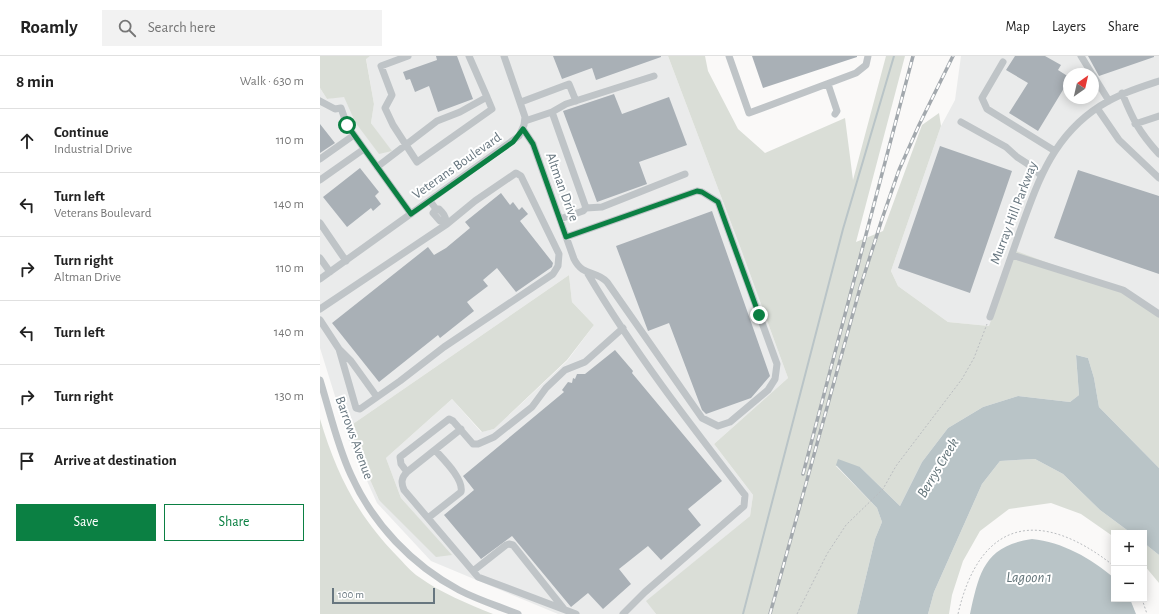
<!DOCTYPE html>
<meta charset="utf-8">
<style>
body{margin:0;font-family:"Alegreya Sans",sans-serif;background:#f2f2f2;color:#222}
.controls{position:absolute;right:12px;bottom:12px;display:grid;overflow:hidden;border-radius:0px;box-shadow:0 2px 10px #0003}
.controls button{width:36px;height:36px;display:grid;place-items:center;padding:0;border:0;border-bottom:1px solid #e0e0e0;background:#fff;color:#222;font:20px sans-serif}
.compass{position:absolute;left:743px;top:12px;width:36px;height:36px;border-radius:50%;background:#fff;box-shadow:0 2px 10px #0003;rotate:34deg}
.scale{position:absolute;left:12px;bottom:10px;width:103px;box-sizing:border-box;padding-left:4px;border:2px solid #67767f;border-top:0;font-size:11px;line-height:14px;white-space:nowrap;color:#67767f;-webkit-text-stroke:3px #fff;paint-order:stroke}
.stop{position:absolute;width:12px;height:12px;margin:-9px;border:3px solid #0b8043;border-radius:50%;background:#fff}
.stop.end{background:#0b8043;border-color:#fff;box-shadow:0 1px 4px #0008}
.list{margin:0;padding:0;list-style:none}
h2{display:flex;justify-content:space-between;align-items:center;height:52px;margin:0;padding:0 16px;font-size:17px}
h2 small{font-size:13px;font-weight:400;color:#767676}
.list li{display:grid;grid-template-columns:26px 1fr auto;gap:12px;align-items:center;box-sizing:border-box;height:64px;padding:0 16px;border-top:1px solid #e0e0e0}
.list b{display:block;font-size:15px;white-space:nowrap}
.list p{margin:0;font-size:13px;white-space:nowrap;color:#767676}
.list em{font-size:13px;font-style:normal;color:#767676}
.actions{display:flex;gap:8px;padding:12px 16px}
.actions a{flex:1;padding:9px 0;border:1px solid #0b8043;border-radius:0px;text-align:center;font-size:14px;color:#0b8043}
.actions .main{background:#0b8043;color:#fff}
.icon{flex:none;width:22px;height:22px;fill:none;stroke:currentColor;stroke-width:2;stroke-linecap:round;stroke-linejoin:round}
.map{position:relative;flex:none;width:839px;height:558px;overflow:hidden}
header{display:flex;align-items:center;gap:24px;box-sizing:border-box;height:56px;padding:0 20px;background:#fff;border-bottom:1px solid #e0e0e0}
header strong{font-size:19px}
nav{display:flex;gap:22px;margin-inline-start:auto;font-size:14px}
.search{width:280px;height:36px;background:#f2f2f2;display:flex;align-items:center;gap:10px;box-sizing:border-box;padding:0 14px;border-radius:0px;color:#767676;font-size:15px}
main{display:flex}
aside{flex:1;background:#fff}
.map>svg:first-child{display:block}
.built{fill:#eaebeb;fill-rule:evenodd}
.green{fill:#daded7}
.water{fill:#b9c4c7}
.lines{fill:none;stroke-linecap:round;stroke-linejoin:round}
.stream{stroke:#b9c4c7;stroke-width:2}
.building{fill:#a9b0b6}
.path{stroke:#babdc0;stroke-width:1;stroke-dasharray:2 2;stroke-linecap:butt}
.minor{stroke:#bfc4c7;stroke-width:7}
.rail-casing{stroke:#a2a8ad;stroke-width:3.5}
.rail{stroke:#fff;stroke-width:2;stroke-dasharray:6;stroke-linecap:butt}
.route{stroke:#0b8043;stroke-width:5}
.labels{text-anchor:middle;dominant-baseline:central;stroke-width:4;stroke-linejoin:round;paint-order:stroke}
.street-label{font-size:14px;fill:#67767f;stroke:#fff}
.water-label{font-size:15px;font-style:italic;fill:#637479;stroke:#fff}
</style>
<header>
<strong>Roamly</strong>
<div class="search"><svg class="icon" aria-label="search" viewBox="0 0 24 24"><circle cx="10" cy="10" r="6"/><path d="M15 15l6 6"/></svg>Search here</div>
<nav><a>Map</a><a>Layers</a><a>Share</a></nav>
</header>
<main>
<aside>
<h2>8 min<small>Walk · 630 m</small></h2>
<ul class="list">
<li><svg class="icon" aria-label="ahead" viewBox="0 0 24 24"><path d="M12 20V5M6 11l6-6 6 6"/></svg><div><b>Continue</b><p>Industrial Drive</p></div><em>110 m</em></li>
<li><svg class="icon" aria-label="left" viewBox="0 0 24 24"><path d="M17 20v-9H6M10 6l-5 5 5 5"/></svg><div><b>Turn left</b><p>Veterans Boulevard</p></div><em>140 m</em></li>
<li><svg class="icon" aria-label="right" viewBox="0 0 24 24"><path d="M7 20v-9h11M14 6l5 5-5 5"/></svg><div><b>Turn right</b><p>Altman Drive</p></div><em>110 m</em></li>
<li><svg class="icon" aria-label="left" viewBox="0 0 24 24"><path d="M17 20v-9H6M10 6l-5 5 5 5"/></svg><div><b>Turn left</b></div><em>140 m</em></li>
<li><svg class="icon" aria-label="right" viewBox="0 0 24 24"><path d="M7 20v-9h11M14 6l5 5-5 5"/></svg><div><b>Turn right</b></div><em>130 m</em></li>
<li><svg class="icon" aria-label="arrive" viewBox="0 0 24 24"><path d="M6 21V4h12l-3 4 3 4H6"/></svg><div><b>Arrive at destination</b></div></li>
</ul>
<div class="actions"><a class="main">Save</a><a>Share</a></div>
</aside>
<div class="map">
<svg width="839" height="558" viewBox="0 0 839 558">
<rect width="100%" height="100%" fill="#faf9f8"/>
<path class="built" d="M 50,0 L 348,0 L 422,196 L 468,322 L 394,388 L 433,439 L 430,460 L 327,545 L 336,558 L 238,558 L 111,505 L 57,447 L 29,385 L 0,292 L 0,32 L 7,43 L 24,40 L 35,66 L 71,95 L 51,67 L 54,48 L 46,2 ZM 249,219 L 252,246 L 274,269 L 247,305 L 174,373 L 161,376 L 132,343 L 66,402 L 81,442 L 131,499 L 59,444 L 27,372 Z
M 641,0 L 839,0 L 839,256 L 669,270 L 628,266 L 578,230 L 571,215 L 621,70 L 635,44 ZM 749,18 L 773,18 L 773,42 L 749,42 Z"/>
<path class="green" d="M 0,0 L 50,0 L 46,3 L 54,48 L 51,67 L 72,95 L 59,98 L 35,66 L 24,41 L 7,43 L 0,32 Z
M 348,0 L 385,0 L 388,15 L 418,73 L 445,97 L 525,62 L 533,124 L 566,0 L 585,0 L 536,186 L 563,175 L 602,69 L 619,57 L 621,70 L 571,215 L 578,230 L 628,266 L 669,270 L 696,195 L 815,239 L 839,256 L 839,412 L 779,351 L 774,322 L 768,302 L 756,299 L 759,339 L 750,346 L 698,340 L 663,351 L 628,372 L 602,406 L 580,450 L 540,411 L 516,410 L 557,452 L 562,466 L 555,483 L 537,558 L 336,558 L 326,545 L 430,460 L 433,439 L 394,388 L 468,322 L 422,196 Z
M 249,219 L 252,246 L 274,269 L 247,304 L 174,373 L 162,376 L 132,343 L 66,402 L 81,442 L 132,499 L 116,501 L 59,444 L 27,372 Z
M 0,363 C 16,417 37,459 77,500 C 84,507 91,516 99,521 C 121,537 148,548 173,558 L 0,558 Z
M 715,403 L 743,418 L 780,454 L 811,477 L 794,477 L 794,481 L 761,458 L 731,447 L 689,453 L 660,475 L 643,505 L 632,539 L 629,558 L 608,558 L 614,536 L 662,428 L 680,405 Z
M 824,487 L 839,499 L 839,527 L 824,509 Z"/>
<path class="water" d="M 756,299 L 768,302 L 774,322 L 779,351 L 839,412 L 839,499 L 824,487 L 824,477 L 811,477 L 780,454 L 743,418 L 715,403 L 680,405 L 662,428 L 614,536 L 608,558 L 537,558 L 555,483 L 562,466 L 557,452 L 516,409 L 518,403 L 540,411 L 580,450 L 602,406 L 628,372 L 663,351 L 698,340 L 750,346 L 759,339 Z
M 712,483 C 742,486 771,502 794,522 L 794,543 L 810,543 L 816,558 L 650,558 C 659,517 664,490 712,483 Z"/>
<g class="lines">
<path class="stream" d="M 423,558 L 523,173 L 574,0"/>
</g>
<path class="building" d="M 116,0 L 137,0 L 153,43 L 118,56 L 109,30 L 95,36 L 90,23 L 86,24 L 83,16 L 117,4 Z
M 233,0 L 341,0 L 341,1 L 276,24 L 272,12 L 242,23 Z
M 432,0 L 537,0 L 537,1 L 443,32 Z
M 695,0 L 725,0 L 741,9 L 738,14 L 749,21 L 749,24 L 718,75 L 689,57 L 708,27 L 686,14 Z
M 768,0 L 834,0 L 834,1 L 779,20 Z
M 294,38 L 302,58 L 349,41 L 367,89 L 319,106 L 327,128 L 277,146 L 243,55 Z
M 0,68 L 15,87 L 0,97 Z
M 620,90 L 692,115 L 650,237 L 578,212 Z
M 40,112 L 59,136 L 55,140 L 61,148 L 53,155 L 51,152 L 27,171 L 3,141 Z
M 758,114 L 839,140 L 839,218 L 734,182 Z
M 181,137 L 190,149 L 193,146 L 199,154 L 202,151 L 208,158 L 200,165 L 233,207 L 232,211 L 196,236 L 177,212 L 163,224 L 168,230 L 147,246 L 154,255 L 120,282 L 118,279 L 59,326 L 12,267 L 108,191 L 114,199 L 126,192 L 150,172 L 145,166 Z
M 392,155 L 450,320 L 431,342 L 386,358 L 382,354 L 349,267 L 328,275 L 296,190 Z
M 295,294 L 313,315 L 312,317 L 402,425 L 368,453 L 381,469 L 341,504 L 328,490 L 299,513 L 311,528 L 283,553 L 268,537 L 251,551 L 192,480 L 161,503 L 124,459 L 154,434 L 143,420 L 244,336 L 242,334 L 248,326 L 252,327 L 253,322 L 255,323 L 257,318 L 265,318 Z"/>
<g class="lines">
<path class="path" d="M 822,543 L 827,558
M 477,558 L 507,498 L 526,469 L 563,433 L 576,410 L 642,323 L 654,302 L 667,268
M 638,558 C 660,462 721,452 794,510"/>
<path class="minor" d="M 88,0 L 61,10 L 72,39 L 65,52 L 73,69 L 97,106 L 172,53 L 167,41
M 409,0 L 429,57 L 536,17 L 546,9 L 548,0
M 761,0 L 772,18
M 683,6 L 662,42 L 667,53 L 735,95
M 773,19 L 789,45
M 508,28 L 517,55 L 515,58
M 802,37 C 813,64 819,76 839,98
M 0,45 L 15,53 L 21,52 L 27,69 L 91,158
M 201,46 L 249,28 L 256,45
M 777,52 L 799,84 L 839,122
M 232,56 L 246,48 L 334,20
M 205,65 L 232,56 L 266,152 L 263,155 L 240,163
M 641,66 L 686,91 L 697,101 L 714,112 L 721,120
M 815,68 L 839,60
M 203,73 L 213,88 L 254,203 C 263,221 276,214 287,226 L 382,362 L 398,370 L 410,366 L 448,334 L 455,323 L 457,308 L 398,146 L 382,136 L 377,135 L 246,181
M 0,103 L 34,79
M 57,111 L 117,65 L 140,56 L 167,41 L 149,0
M 0,124 L 44,93
M 110,145 L 116,153 L 119,153 C 123,157 126,160 126,166 L 120,165 L 113,157 L 116,153
M 266,152 L 282,151 L 365,118
M 0,167 L 26,205
M 692,199 L 803,234 L 839,258
M 0,202 L 10,216
M 268,218 C 314,296 370,368 425,439 L 424,450 L 325,536 L 303,558
M 0,223 L 199,80 L 204,69 L 205,61 L 184,0
M 0,253 L 127,168 L 155,145 L 196,117 L 201,120 L 239,198 L 238,210 L 233,218 L 124,291 L 80,325 L 40,353 L 36,352 L 19,293 L 0,264
M 670,261 C 680,232 690,204 700,175 C 718,125 733,80 780,50 C 799,38 818,32 839,25
M 20,294 L 31,305 L 57,341
M 0,324 C 10,356 17,389 31,419 C 53,468 92,509 139,534 C 158,544 178,550 198,558
M 87,416 L 141,373
M 108,462 L 141,436 C 144,423 123,403 115,394
M 153,515 L 186,489 L 189,488 L 193,489 L 244,553
M 256,558 L 158,521 L 84,434 C 81,427 81,422 87,416 L 81,408 L 80,401 L 129,363 L 133,365 L 153,388 L 158,388 L 174,381 L 212,351 L 226,332 L 245,314 L 265,306 L 303,272"/>
<g class="rail-casing">
<path id="rail" d="M 483,418 L 593,0
M 450,558 L 540,232 L 562,163 L 579,114 L 599,69 L 633,0"/>
</g>
<use href="#rail" class="rail"/>
</g>
<g class="lines">
<path class="route" d="M 27,69 L 91,158 L 193,86 L 203,73 L 213,88 L 246,181 L 377,135 L 382,136 L 398,146 L 439,259"/>
</g>
<g class="labels">
<g class="street-label">
<text transform="translate(137 110) rotate(-35)">Veterans Boulevard</text>
<text transform="translate(242 131) rotate(70)">Altman Drive</text>
<text transform="translate(694 157) rotate(-69)">Murray Hill Parkway</text>
<text transform="translate(34 382) rotate(70)">Barrows Avenue</text>
</g>
<g class="water-label">
<text transform="translate(618 412) rotate(-59)">Berrys Creek</text>
<text x="709" y="521">Lagoon 1</text>
</g>
</g>
</svg>
<div class="controls">
<button>+</button>
<button>−</button>
</div>
<svg class="compass" viewBox="-18 -18 36 36"><path d="M0-13l5 13h-10z" fill="#e53935"/><path d="M0 13l5-13h-10z" fill="#767676"/></svg>
<div class="scale">100 m</div>
<div class="stop" style="left:27px;top:69px"></div>
<div class="stop end" style="left:439px;top:259px"></div>
</div>
</main>
